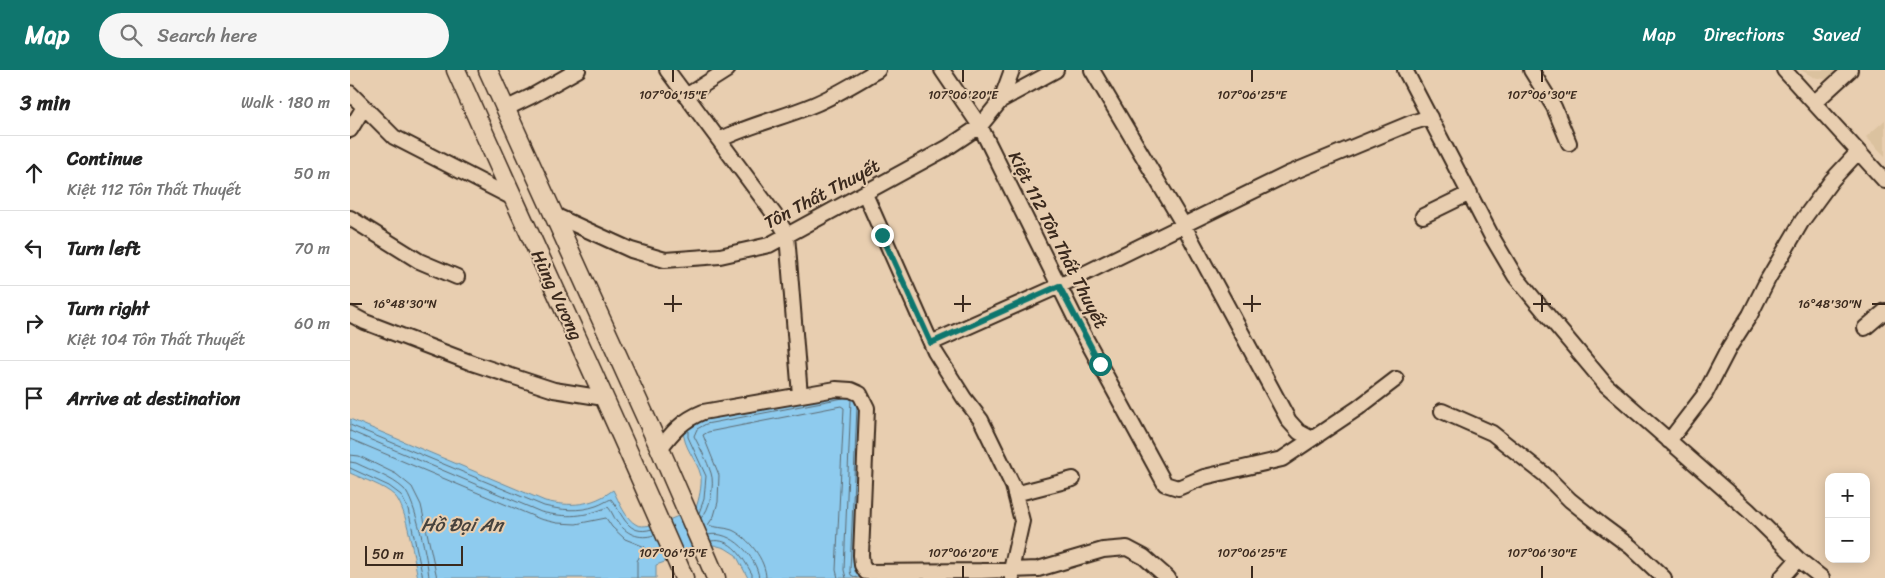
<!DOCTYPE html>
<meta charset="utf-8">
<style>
body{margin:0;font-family:Sriracha,sans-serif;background:#f6f6f6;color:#222}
.controls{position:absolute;right:15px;bottom:15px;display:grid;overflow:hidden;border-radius:10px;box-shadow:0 2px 12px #0003}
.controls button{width:45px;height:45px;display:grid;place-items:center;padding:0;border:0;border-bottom:1px solid #e0e0e0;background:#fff;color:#222;font:25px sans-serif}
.scale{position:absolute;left:15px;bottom:12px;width:98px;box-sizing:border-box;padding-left:5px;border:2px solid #3b2a1e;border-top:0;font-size:14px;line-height:18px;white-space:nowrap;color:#3b2a1e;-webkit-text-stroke:4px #e8ceb0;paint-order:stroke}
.stop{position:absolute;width:15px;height:15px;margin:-11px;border:4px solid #0f766e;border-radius:50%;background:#fff}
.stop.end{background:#0f766e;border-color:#fff;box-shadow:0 1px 5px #0008}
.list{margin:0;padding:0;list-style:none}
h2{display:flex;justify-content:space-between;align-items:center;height:65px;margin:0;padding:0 20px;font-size:21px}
h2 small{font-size:16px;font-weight:400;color:#767676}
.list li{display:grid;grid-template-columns:32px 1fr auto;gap:15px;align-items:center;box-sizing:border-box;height:75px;padding:0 20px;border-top:1px solid #e0e0e0}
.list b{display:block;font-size:19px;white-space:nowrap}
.list p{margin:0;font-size:16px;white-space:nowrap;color:#767676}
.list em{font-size:16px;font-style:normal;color:#767676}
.icon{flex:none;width:28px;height:28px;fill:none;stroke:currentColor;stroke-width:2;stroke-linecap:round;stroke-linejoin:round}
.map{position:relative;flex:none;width:1535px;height:508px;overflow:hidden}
header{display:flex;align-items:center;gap:30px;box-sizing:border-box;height:70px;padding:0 25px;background:#0f766e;color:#fff}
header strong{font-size:24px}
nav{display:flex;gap:28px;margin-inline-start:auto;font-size:18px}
.search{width:350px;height:45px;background:#f6f6f6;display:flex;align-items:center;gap:12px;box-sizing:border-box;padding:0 18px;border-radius:28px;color:#767676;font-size:19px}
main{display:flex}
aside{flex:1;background:#fff}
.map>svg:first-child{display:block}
.built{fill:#dbc29f}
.water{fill:#8ecbee;stroke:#6d8b9b}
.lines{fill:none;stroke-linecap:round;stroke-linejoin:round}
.shore{stroke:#5c6a71;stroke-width:1}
.minor-casing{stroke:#3b2a1e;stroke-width:18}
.major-casing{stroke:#3b2a1e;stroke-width:21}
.minor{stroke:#e8ceb0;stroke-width:14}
.major{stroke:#e8ceb0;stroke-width:18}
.route{stroke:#0f766e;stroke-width:6}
.ticks{fill:none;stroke:#3b2a1e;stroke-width:2}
.labels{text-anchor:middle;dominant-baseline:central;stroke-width:4;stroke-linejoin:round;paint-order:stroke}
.street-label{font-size:18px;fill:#3b2a1e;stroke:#e8ceb0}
.water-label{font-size:19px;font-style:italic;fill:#47423d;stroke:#e8ceb0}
.ticks-label{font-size:12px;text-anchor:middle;fill:#3b2a1e;stroke:#e8ceb0;stroke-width:4;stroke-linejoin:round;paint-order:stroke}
</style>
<header>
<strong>Map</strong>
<div class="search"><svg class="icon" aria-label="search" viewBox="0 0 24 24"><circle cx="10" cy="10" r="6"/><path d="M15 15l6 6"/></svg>Search here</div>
<nav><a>Map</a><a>Directions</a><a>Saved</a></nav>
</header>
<main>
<aside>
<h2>3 min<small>Walk · 180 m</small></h2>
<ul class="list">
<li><svg class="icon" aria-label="ahead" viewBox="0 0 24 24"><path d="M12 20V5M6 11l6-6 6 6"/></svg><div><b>Continue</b><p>Kiệt 112 Tôn Thất Thuyết</p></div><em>50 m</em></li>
<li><svg class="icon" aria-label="left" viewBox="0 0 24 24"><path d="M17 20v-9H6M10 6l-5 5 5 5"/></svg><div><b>Turn left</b></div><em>70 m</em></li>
<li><svg class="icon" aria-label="right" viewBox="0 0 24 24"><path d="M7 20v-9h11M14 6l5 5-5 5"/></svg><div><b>Turn right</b><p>Kiệt 104 Tôn Thất Thuyết</p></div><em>60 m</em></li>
<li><svg class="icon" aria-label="arrive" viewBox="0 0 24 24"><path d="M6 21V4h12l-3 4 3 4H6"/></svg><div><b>Arrive at destination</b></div></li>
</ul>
</aside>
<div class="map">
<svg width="1535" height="508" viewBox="0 0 1535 508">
<rect width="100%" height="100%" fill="#e8ceb0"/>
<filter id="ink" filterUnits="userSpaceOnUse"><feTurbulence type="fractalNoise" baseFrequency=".02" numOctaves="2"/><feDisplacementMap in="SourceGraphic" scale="10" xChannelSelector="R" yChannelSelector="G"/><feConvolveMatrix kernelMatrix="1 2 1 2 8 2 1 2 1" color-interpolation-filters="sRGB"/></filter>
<g filter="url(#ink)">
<path class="built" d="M 1451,0 L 1490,0 L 1480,10 L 1463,7 Z
M 1535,50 L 1535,86 L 1516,67 Z"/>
<path class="water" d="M 499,315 L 513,324 L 505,502 L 511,502 L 512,508 L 398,508 L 386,485 L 375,478 L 364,475 L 306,495 L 306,508 L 68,508 C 64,490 57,438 45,426 C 33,415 15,410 0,403 L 0,349 L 195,431 C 220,437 242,436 263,420 C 269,431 275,449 287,455 C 299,460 334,444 346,438 C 349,429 352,416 351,406 C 347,389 333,379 333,358 L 340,350 Z"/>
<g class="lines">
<path class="shore" d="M 0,355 L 194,436 C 211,440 229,442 246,436 C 252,434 256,431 261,429 C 273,444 277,467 302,459
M 338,360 L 338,367 L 356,406 L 354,429 L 349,443
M 0,361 L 191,442 C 217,448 234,447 258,437 C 262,441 263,447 267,451 C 276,464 289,470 304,465
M 0,369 L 190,449 L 207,453 L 226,454 L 256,448 L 262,457 L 275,469 L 295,477 L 287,491 L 287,508
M 0,385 L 9,386 L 46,404 L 62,417 L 71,435 L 87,508
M 0,392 L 6,393 C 22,401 41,407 54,419 C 65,430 78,491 79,508
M 0,398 L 39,416 L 51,425 L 58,439 L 73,508
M 351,448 C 360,441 365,414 361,403 C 357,390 350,378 344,366 L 347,359 L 356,354 L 493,328
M 358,465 C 381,459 407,487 409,508
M 361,471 C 382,467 393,488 402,504 L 402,508
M 416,508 C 416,490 398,467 382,460 C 374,457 365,458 358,455 L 364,446 L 368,432 L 369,405 L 353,365 L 358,362 L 491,336 L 494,338 L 486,500 L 488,508
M 496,508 L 494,500 L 501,329
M 507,508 L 501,505 L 500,501 L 507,337"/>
<g class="minor-casing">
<path id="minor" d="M 317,0 L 427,148 L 437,165 L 450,325
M 592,0 L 630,56 L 730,258 L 815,414 L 828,418 L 854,407 L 932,389 L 1008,338 L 1046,309
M 742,0 L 833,154 L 939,351 L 949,362 L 962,369
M 1055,0 L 1142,167 L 1165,206 L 1184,229 L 1256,315 L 1398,440 L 1448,489 L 1472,508
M 1181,0 L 1204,37 L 1219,73
M 1434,0 L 1535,111
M 0,23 L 44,67 L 163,128
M 336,26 L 377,0
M 651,30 L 706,0
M 1464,33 L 1500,0
M 155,39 L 182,26 L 228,0
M 0,60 L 14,37
M 369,70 C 399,55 432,48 463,35 C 485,26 507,12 528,0
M 515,124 L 585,282 L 614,328 L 631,350 L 663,416 L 672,451 L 661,500 L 662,508
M 202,144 L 281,180 L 315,190 L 370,186 L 419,175 L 597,78 L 630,56 L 651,30 L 662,0
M 1073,146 L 1120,123
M 0,148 L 69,191 L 107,207
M 0,244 L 15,252 L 122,293 L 204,320 L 254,328
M 1515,258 L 1535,241
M 581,273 L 709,216 L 938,104 L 1061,53 L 1080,47
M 1092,341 L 1142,363 L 1194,404 L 1220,430 L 1250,454 L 1281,477 L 1314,508
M 1319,371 L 1355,324 L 1380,276 L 1400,245 L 1418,209 L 1452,151 L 1482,110 L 1508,82
M 310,379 C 322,362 333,350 353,342 L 486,319 L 501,320 L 510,324 L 517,338 L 511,485 L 512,495 L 516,502 L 631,501 L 688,499 L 753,480 L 777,478 L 794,487 L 818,508
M 665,424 L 723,409
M 1431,508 L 1448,489"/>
</g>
<g class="major-casing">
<path id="major" d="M 106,0 C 181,170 261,338 334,508
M 138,0 L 310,379 L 366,508"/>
</g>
<use href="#minor" class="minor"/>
<use href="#major" class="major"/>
</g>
</g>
<g class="lines" filter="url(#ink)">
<path class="route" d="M 532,165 L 581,273 L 709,216 L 750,294"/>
</g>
<path class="ticks" d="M 323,0 L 323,12M 613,0 L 613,12M 902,0 L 902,12M 1192,0 L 1192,12M 323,225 L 323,242M 613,225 L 613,242M 902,225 L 902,242M 1192,225 L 1192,242M 0,234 L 12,234M 314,234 L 332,234M 604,234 L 621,234M 893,234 L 911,234M 1183,234 L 1201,234M 1522,234 L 1535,234M 323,496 L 323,508M 613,496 L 613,508M 902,496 L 902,508M 1192,496 L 1192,508"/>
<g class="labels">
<g class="street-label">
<text transform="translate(472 124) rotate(-28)">Tôn Thất Thuyết</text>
<text transform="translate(708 170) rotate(63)">Kiệt 112 Tôn Thất Thuyết</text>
<text transform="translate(207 225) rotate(65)">Hùng Vương</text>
</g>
<g class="water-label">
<text x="112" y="454">Hồ Đại An</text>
</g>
</g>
<g class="ticks-label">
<text x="323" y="29">107°06'15"E</text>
<text x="613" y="29">107°06'20"E</text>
<text x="902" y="29">107°06'25"E</text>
<text x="1192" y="29">107°06'30"E</text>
<text x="55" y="238">16°48'30"N</text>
<text x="1480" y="238">16°48'30"N</text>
<text x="323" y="487">107°06'15"E</text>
<text x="613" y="487">107°06'20"E</text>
<text x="902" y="487">107°06'25"E</text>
<text x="1192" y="487">107°06'30"E</text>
</g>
</svg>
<div class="controls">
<button>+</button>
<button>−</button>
</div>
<div class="scale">50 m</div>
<div class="stop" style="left:750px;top:294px"></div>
<div class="stop end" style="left:532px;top:165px"></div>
</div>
</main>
